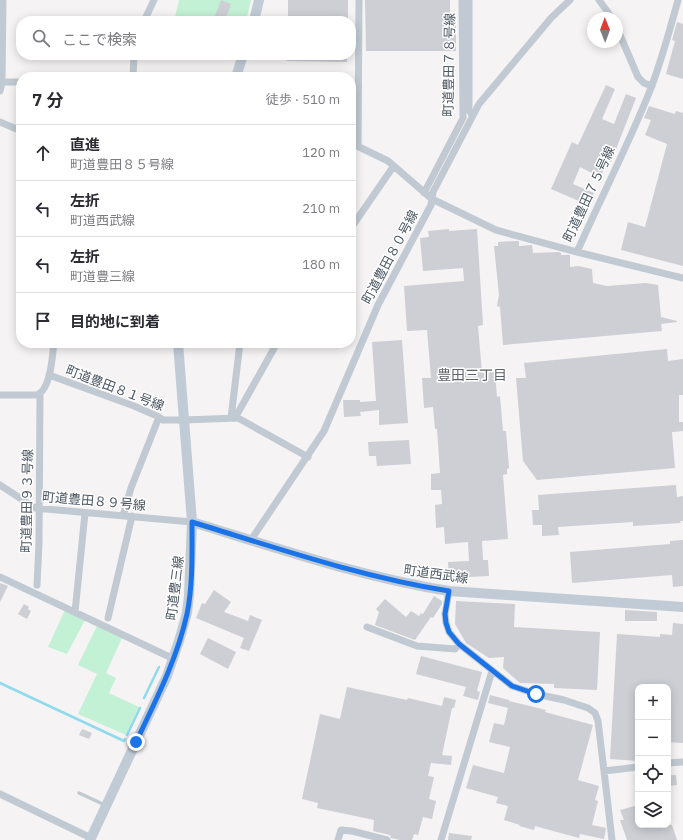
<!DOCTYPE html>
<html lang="ja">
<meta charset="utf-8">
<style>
body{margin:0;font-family:"IBM Plex Sans","Noto Sans JP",sans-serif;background:#f2f2f3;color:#2b2b33}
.controls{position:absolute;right:12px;bottom:12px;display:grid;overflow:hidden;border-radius:8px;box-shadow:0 2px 10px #0003}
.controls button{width:36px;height:36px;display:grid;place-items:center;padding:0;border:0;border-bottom:1px solid #e1e1e2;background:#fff;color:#2b2b33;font:20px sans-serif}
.compass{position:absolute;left:587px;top:12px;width:36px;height:36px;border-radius:50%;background:#fff;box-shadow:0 2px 10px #0003;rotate:359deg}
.stop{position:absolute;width:12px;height:12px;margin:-9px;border:3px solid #1a73e8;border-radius:50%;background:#fff}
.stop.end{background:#1a73e8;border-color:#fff;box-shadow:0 1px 4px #0008}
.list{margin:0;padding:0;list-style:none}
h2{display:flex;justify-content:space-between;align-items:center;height:52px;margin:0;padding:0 16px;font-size:17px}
h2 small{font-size:13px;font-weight:400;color:#7c7c81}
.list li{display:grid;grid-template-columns:26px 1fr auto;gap:12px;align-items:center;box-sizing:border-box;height:56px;padding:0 16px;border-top:1px solid #e1e1e2}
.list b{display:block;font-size:15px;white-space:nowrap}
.list p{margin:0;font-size:13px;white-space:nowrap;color:#7c7c81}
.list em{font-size:13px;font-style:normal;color:#7c7c81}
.icon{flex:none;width:22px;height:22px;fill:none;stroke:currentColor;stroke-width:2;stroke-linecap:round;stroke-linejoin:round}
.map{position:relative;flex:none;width:683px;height:840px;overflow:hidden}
.search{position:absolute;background:#fff;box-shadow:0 2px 10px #0003;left:16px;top:16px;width:340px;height:44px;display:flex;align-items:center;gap:10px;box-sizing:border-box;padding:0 14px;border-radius:16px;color:#7c7c81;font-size:15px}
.panel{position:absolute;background:#fff;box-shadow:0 2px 10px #0003;left:16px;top:72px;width:340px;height:276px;border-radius:16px}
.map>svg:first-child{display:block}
.green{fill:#c3f1d5}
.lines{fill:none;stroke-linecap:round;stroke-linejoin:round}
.stream{stroke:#90daee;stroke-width:2.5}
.building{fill:#cdcfd5}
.lane{stroke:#c1cad2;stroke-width:3.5}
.street{stroke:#c1cad2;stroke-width:7}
.secondary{stroke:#c1cbd6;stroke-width:10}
.route{stroke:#1a73e8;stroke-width:5}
.labels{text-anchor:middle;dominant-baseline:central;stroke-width:3;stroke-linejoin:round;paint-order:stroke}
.street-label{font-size:13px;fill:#4a5661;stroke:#fff}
.neighbourhood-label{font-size:14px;fill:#5f6368;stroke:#fff}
</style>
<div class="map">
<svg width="683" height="840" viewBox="0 0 683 840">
<rect width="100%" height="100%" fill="#f5f3f3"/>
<path class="green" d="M 179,0 L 251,0 L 246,21 L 174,21 Z
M 65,610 L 85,620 L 67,654 L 48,647 Z
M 97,626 L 122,638 L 106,673 L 116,678 L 109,693 L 139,707 L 126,735 L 78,714 L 97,674 L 78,665 Z"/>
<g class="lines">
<path class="stream" d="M 0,683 L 124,741 L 125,739
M 144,698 L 159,667
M 127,735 L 140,708"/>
</g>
<path class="building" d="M 221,0 L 231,4 L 225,21 L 213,21 Z
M 288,0 L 348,0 L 348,21 L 288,21 Z
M 365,0 L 450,0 L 450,22 L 456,22 L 456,51 L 366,51 Z
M 677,22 L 683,24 L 683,79 L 666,74 L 675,41 L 672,40 Z
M 287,55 L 347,55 L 347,62 L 287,61 Z
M 606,85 L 615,89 L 602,119 L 614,124 L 626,94 L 636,98 L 611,162 L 608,161 L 600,177 L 580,167 L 573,184 L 594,193 L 588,205 L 551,189 L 572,142 L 578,145 Z
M 649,106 L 675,114 L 676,111 L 683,113 L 683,266 L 621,250 L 628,222 L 645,227 L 667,144 L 645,135 L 651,120 L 644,118 Z
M 449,229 L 449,231 L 477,229 L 483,325 L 478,326 L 482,373 L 495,371 L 497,397 L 500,396 L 503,431 L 506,431 L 509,468 L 507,469 L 507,474 L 503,475 L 508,539 L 482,541 L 483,560 L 488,560 L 489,576 L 449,578 L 448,562 L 469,561 L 468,542 L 445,544 L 444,527 L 436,528 L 435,505 L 442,504 L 441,490 L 431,490 L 431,474 L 440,473 L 437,429 L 435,429 L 433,407 L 424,408 L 422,378 L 431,378 L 427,330 L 407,331 L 404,286 L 464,281 L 463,268 L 423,271 L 420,238 L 429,237 L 428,231 Z
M 517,241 L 519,241 L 519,246 L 532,245 L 533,253 L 559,252 L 561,253 L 561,255 L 570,255 L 570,267 L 578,266 L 592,269 L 593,283 L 607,286 L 646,283 L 658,285 L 661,317 L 677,321 L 677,322 L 661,324 L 662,331 L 503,345 L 500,307 L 497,306 L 499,295 L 494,246 L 498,246 L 498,242 Z
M 402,340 L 408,423 L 379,425 L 379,410 L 360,412 L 361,416 L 344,417 L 343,400 L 360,400 L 360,402 L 376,401 L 372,342 Z
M 667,349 L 668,361 L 683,359 L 683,395 L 679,395 L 679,422 L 683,422 L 683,431 L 672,432 L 675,468 L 537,480 L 523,461 L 516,378 L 526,378 L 524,363 Z
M 409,440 L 411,464 L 377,466 L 376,456 L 369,456 L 368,442 Z
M 676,485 L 677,497 L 683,496 L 683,521 L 680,521 L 681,523 L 633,526 L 633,522 L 558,527 L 559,535 L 542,536 L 542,525 L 533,525 L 532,510 L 539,510 L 538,495 Z
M 683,540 L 683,586 L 673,587 L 672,575 L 572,583 L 570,552 L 670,544 L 670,541 Z
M 0,583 L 8,586 L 0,602 Z
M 214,590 L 231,602 L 224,612 L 248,621 L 250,615 L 262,620 L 249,651 L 240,648 L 244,638 L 196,618 L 202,603 L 205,604 Z
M 434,596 L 442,601 L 442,604 L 433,618 L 431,617 L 415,640 L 375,625 L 379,612 L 376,609 L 385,599 L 406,617 L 411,611 L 419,616 L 421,613 L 423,614 Z
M 456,601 L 515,604 L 514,627 L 600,632 L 597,690 L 554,688 L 554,684 L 520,683 L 503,668 L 504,657 L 489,658 L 466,643 L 455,624 Z
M 24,604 L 29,607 L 28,609 L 31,611 L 27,619 L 18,614 Z
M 625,610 L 657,612 L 657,621 L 625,621 Z
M 673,623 L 683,624 L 683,743 L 668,742 L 668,687 L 638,687 L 638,761 L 610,759 L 617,634 L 660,637 L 660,634 L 672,635 Z
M 208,638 L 236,652 L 228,669 L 200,654 Z
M 421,656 L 482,672 L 477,691 L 480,692 L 478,700 L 463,696 L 466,687 L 416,674 Z
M 347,687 L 407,700 L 408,698 L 442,706 L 444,697 L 456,700 L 454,708 L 452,708 L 442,755 L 452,756 L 451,765 L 431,763 L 428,776 L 434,777 L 429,799 L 436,801 L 432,819 L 423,817 L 418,835 L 414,834 L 412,840 L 400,840 L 391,838 L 390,835 L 373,831 L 374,820 L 317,808 L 318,803 L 302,799 L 320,714 L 340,719 Z
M 490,695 L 509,700 L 509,701 L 546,710 L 545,712 L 593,725 L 578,780 L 599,786 L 595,800 L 598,801 L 592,825 L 606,828 L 604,839 L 580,834 L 579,838 L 535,826 L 534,830 L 519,826 L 520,825 L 504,820 L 508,806 L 496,803 L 498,797 L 466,788 L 473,765 L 504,773 L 510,747 L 489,742 L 494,723 L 504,725 L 508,708 L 488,703 Z
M 82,729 L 92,733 L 89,739 L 79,735 Z
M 668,775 L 676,775 L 677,785 L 668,786 Z
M 638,805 L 638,825 L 672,825 L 677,840 L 627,840 L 620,820 L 624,820 L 620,810 Z
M 449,833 L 472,836 L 471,840 L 448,840 Z"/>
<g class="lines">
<path class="lane" d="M 79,793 L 105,805"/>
<path class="street" d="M 469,0 L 469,110 L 472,115
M 599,0 L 612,18
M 144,21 L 154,0
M 617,28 L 638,77 L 644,83 L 652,86
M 133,77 L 134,55
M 0,82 L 21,82
M 0,91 L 2,82 L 3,0
M 0,122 L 21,131
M 351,143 L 388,161 L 432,199 L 496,230 L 577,252 C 601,197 629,144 651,88 C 662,59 670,29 678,0
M 358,146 L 359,0
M 424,193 L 463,118 L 462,0
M 351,228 L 393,167
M 577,252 L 683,278
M 49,375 L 134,406 L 157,416 L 163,420 L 184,420 L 238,418 L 308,457
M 0,395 L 37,395 C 51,389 52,357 54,343
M 231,418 L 240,343
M 235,418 L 277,343
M 0,485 L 35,508 L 192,522
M 123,516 L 131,488 L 159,417
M 251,540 L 324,431 L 378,305 L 431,205 L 433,192 L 479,104 L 551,18 L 570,0
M 0,577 L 174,659
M 37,585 L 39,543 L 40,394
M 449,591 L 445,614 L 446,623 L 449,632 L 459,644 L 512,686 L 536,694 L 564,700 L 588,708 L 595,713 L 598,721 L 604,771 L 638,767
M 75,612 L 85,513
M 108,618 L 132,516
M 367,627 L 417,646 L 455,649 L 459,644
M 668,763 L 683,762
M 604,771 L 612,840
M 0,794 L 91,838
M 338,840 L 341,830 L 352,831 L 387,840
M 441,840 L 492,671"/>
<path class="secondary" d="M 254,21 L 259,0
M 236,77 L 243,55
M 192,522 C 277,548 361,577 449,591 L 683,607
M 90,840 L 167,676 L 179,641 L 187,613 L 189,596 L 192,522 L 178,343"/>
</g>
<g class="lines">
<path class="route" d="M 136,742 C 156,700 177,659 187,614 C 193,585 192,551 192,522 C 277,548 361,577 449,591 L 445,614 L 446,623 L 449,632 L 459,644 L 512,686 L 536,694"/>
</g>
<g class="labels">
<g class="street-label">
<text transform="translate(449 65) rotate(-89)">町道豊田７８号線</text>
<text transform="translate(589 194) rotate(-65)">町道豊田７５号線</text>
<text transform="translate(390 257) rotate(-62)">町道豊田８０号線</text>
<text transform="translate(115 388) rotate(21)">町道豊田８１号線</text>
<text transform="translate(27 501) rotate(-89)">町道豊田９３号線</text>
<text transform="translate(94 501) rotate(5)">町道豊田８９号線</text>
<text transform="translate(436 574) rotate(8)">町道西武線</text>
<text transform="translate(175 588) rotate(-83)">町道豊三線</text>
</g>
<g class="neighbourhood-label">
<text x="472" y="375">豊田三丁目</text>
</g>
</g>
</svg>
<div class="controls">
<button>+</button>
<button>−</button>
<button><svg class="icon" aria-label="locate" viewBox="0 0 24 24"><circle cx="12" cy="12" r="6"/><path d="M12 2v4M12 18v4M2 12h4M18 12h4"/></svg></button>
<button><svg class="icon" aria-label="layers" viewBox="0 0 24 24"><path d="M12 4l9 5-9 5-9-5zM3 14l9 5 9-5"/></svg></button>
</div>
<svg class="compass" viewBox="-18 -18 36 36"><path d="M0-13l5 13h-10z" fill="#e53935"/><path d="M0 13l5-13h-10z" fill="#7c7c81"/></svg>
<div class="stop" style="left:536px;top:694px"></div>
<div class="stop end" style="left:136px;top:742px"></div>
<div class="search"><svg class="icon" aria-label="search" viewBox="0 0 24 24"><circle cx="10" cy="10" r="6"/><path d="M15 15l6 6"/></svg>ここで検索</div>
<section class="panel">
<h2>7 分<small>徒歩 · 510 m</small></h2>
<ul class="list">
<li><svg class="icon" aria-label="ahead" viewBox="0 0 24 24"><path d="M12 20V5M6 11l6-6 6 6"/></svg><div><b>直進</b><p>町道豊田８５号線</p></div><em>120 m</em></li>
<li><svg class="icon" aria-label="left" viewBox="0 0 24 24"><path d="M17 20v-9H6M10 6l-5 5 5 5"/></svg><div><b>左折</b><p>町道西武線</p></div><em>210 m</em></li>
<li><svg class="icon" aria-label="left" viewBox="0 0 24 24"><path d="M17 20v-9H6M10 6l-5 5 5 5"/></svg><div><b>左折</b><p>町道豊三線</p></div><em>180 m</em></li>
<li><svg class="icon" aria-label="arrive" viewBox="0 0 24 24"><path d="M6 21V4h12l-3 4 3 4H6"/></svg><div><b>目的地に到着</b></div></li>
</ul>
</section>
</div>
